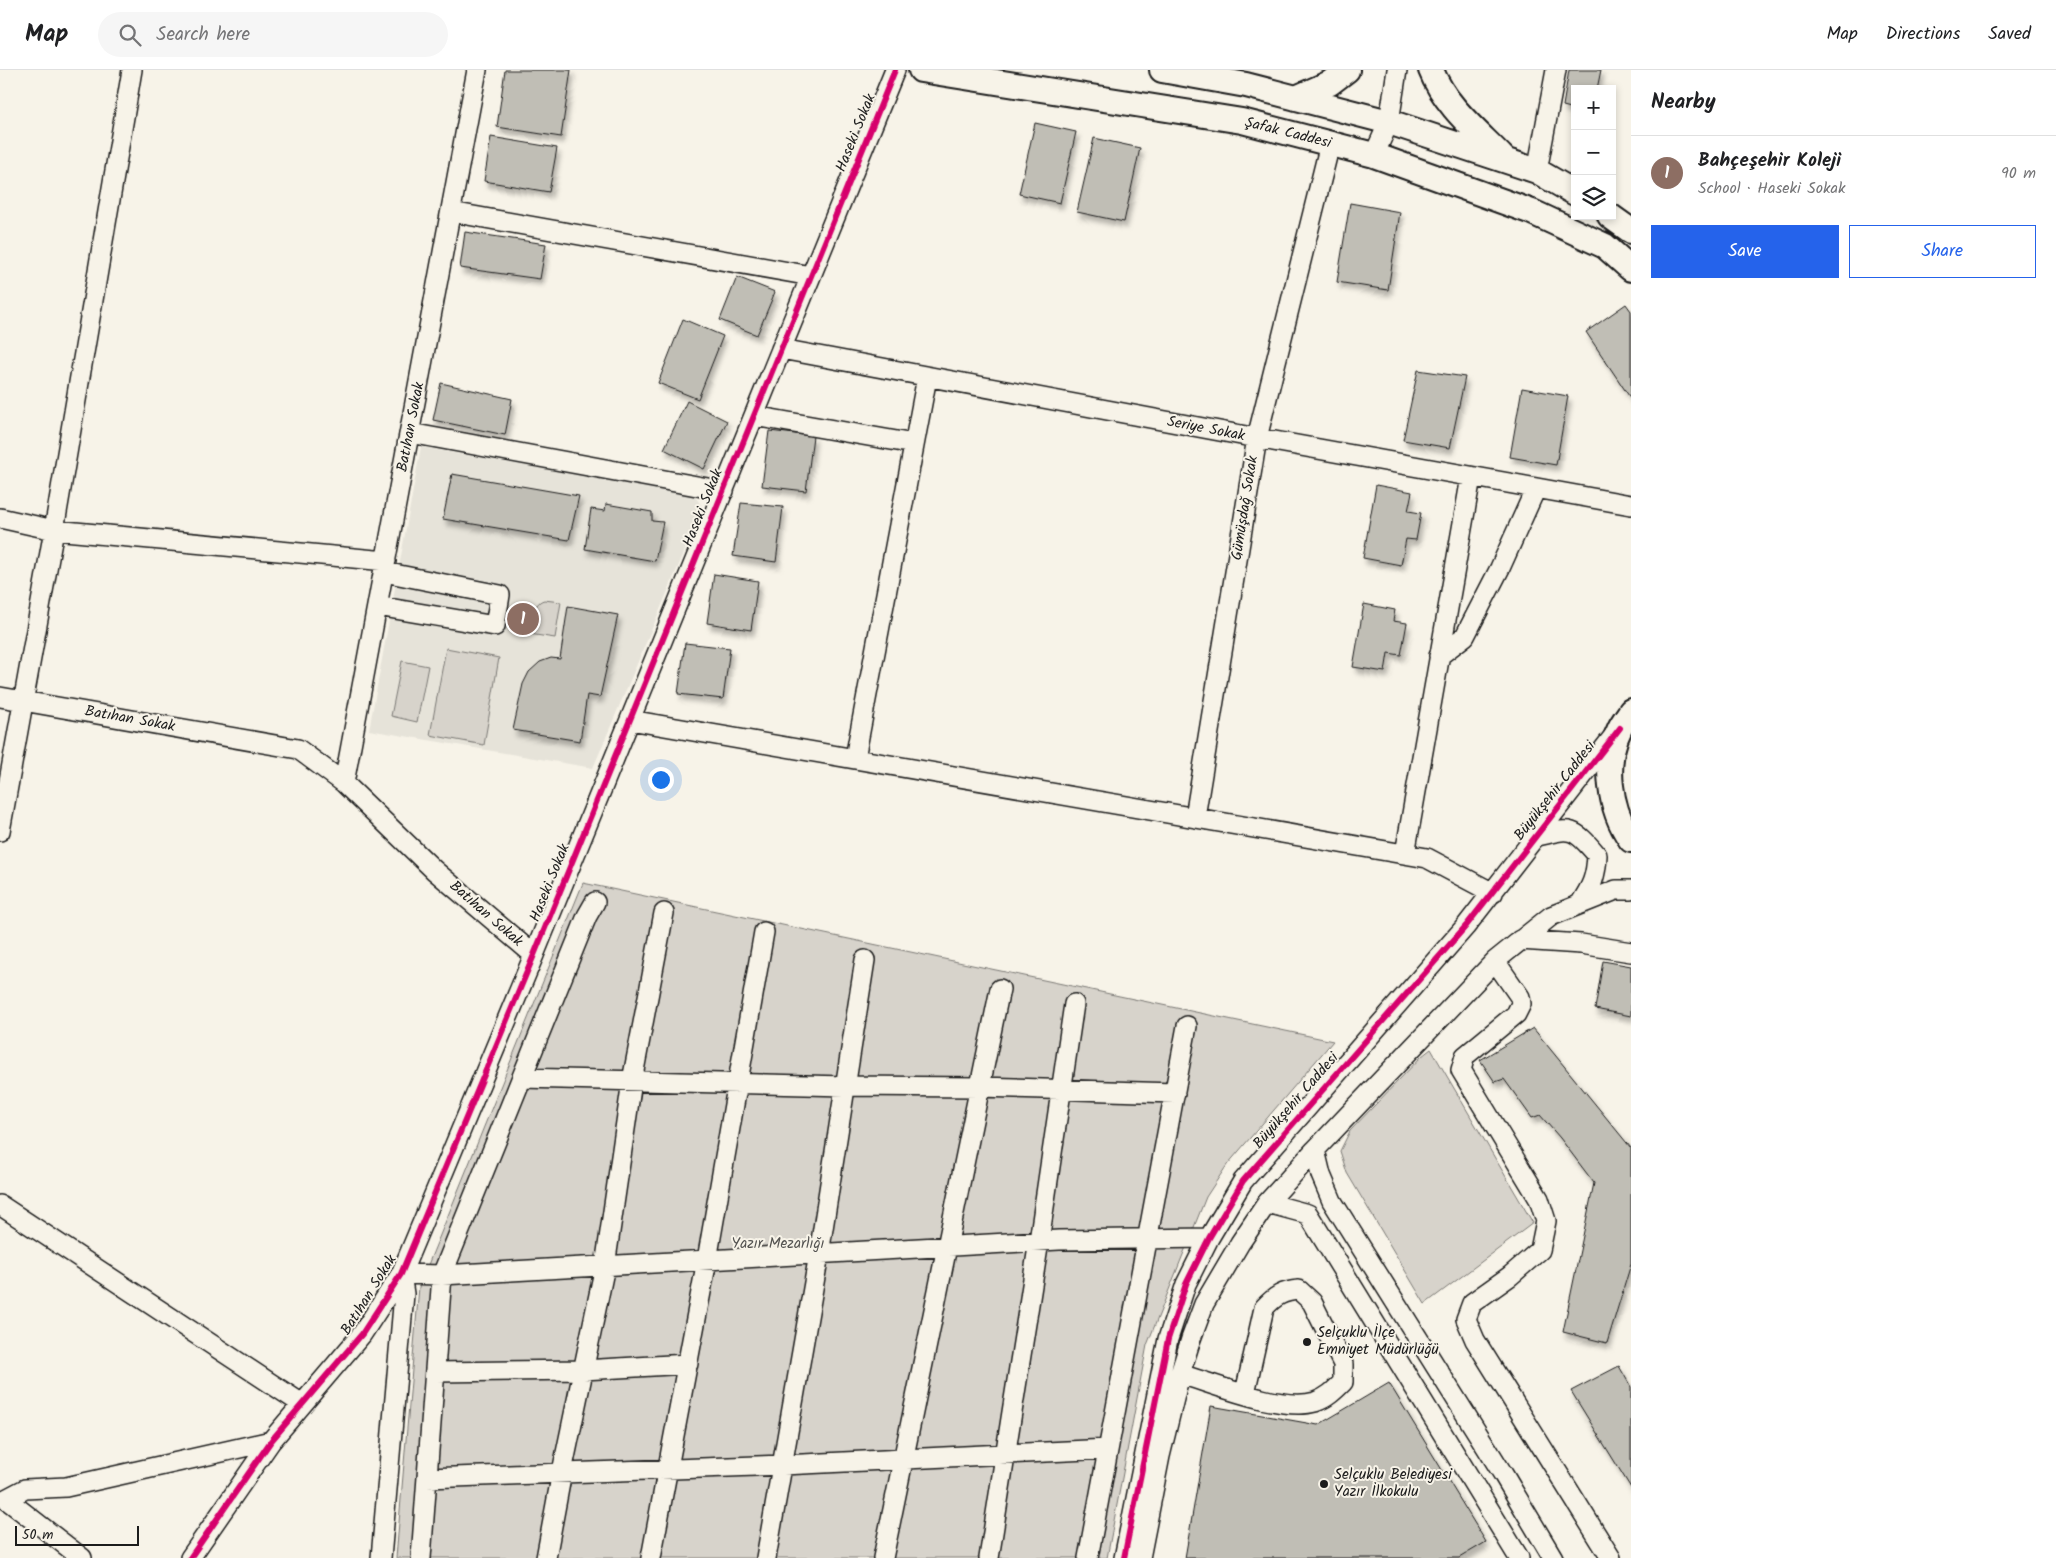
<!DOCTYPE html>
<meta charset="utf-8">
<style>
body{margin:0;font-family:Kalam,sans-serif;background:#f6f6f6;color:#202124}
.controls{position:absolute;right:15px;top:15px;display:grid;overflow:hidden;border-radius:0px;box-shadow:0 2px 8px #0003}
.controls button{width:45px;height:45px;display:grid;place-items:center;padding:0;border:0;border-bottom:1px solid #e0e0e0;background:#fff;color:#202124;font:25px sans-serif}
.scale{position:absolute;left:15px;bottom:12px;width:124px;box-sizing:border-box;padding-left:5px;border:2px solid #1c1c1c;border-top:0;font-size:14px;line-height:18px;white-space:nowrap;color:#1c1c1c;-webkit-text-stroke:4px #f7f3e8;paint-order:stroke}
.you{position:absolute;left:660px;top:709px;width:18px;height:18px;margin:-12px;border:4px solid #fff;border-radius:50%;background:#1a73e8;box-shadow:0 0 0 8px #1a73e833}
.badge{display:grid;place-items:center;width:32px;height:32px;border-radius:50%;background:#2563eb;color:#fff;font-size:16px;font-weight:700}
.pin{position:absolute;translate:-50% -50%;border:2px solid #fff;box-shadow:0 1px 5px #0006}
.list{margin:0;padding:0;list-style:none}
h2{display:flex;justify-content:space-between;align-items:center;height:65px;margin:0;padding:0 20px;font-size:21px}
h2 small{font-size:16px;font-weight:400;color:#757577}
.list li{display:grid;grid-template-columns:32px 1fr auto;gap:15px;align-items:center;box-sizing:border-box;height:75px;padding:0 20px;border-top:1px solid #e0e0e0}
.list b{display:block;font-size:19px;white-space:nowrap}
.list p{margin:0;font-size:16px;white-space:nowrap;color:#757577}
.list em{font-size:16px;font-style:normal;color:#757577}
.actions{display:flex;gap:10px;padding:15px 20px}
.actions a{flex:1;padding:11px 0;border:1px solid #2563eb;border-radius:0px;text-align:center;font-size:18px;color:#2563eb}
.actions .main{background:#2563eb;color:#fff}
.icon{flex:none;width:28px;height:28px;fill:none;stroke:currentColor;stroke-width:2;stroke-linecap:round;stroke-linejoin:round}
.map{position:relative;flex:none;width:1631px;height:1488px;overflow:hidden}
header{display:flex;align-items:center;gap:30px;box-sizing:border-box;height:70px;padding:0 25px;background:#fff;border-bottom:1px solid #e0e0e0}
header strong{font-size:24px}
nav{display:flex;gap:28px;margin-inline-start:auto;font-size:18px}
.search{width:350px;height:45px;background:#f6f6f6;display:flex;align-items:center;gap:12px;box-sizing:border-box;padding:0 18px;border-radius:28px;color:#757577;font-size:19px}
main{display:flex}
aside{flex:1;background:#fff}
.map>svg:first-child{display:block}
.built{fill:#e6e3d9}
.green{fill:#d7d3cb;stroke:#7a7874}
.building{fill:#c0beb5;stroke:#1c1c1c;filter:url(#shadow)}
.lines{fill:none;stroke-linecap:round;stroke-linejoin:round}
.minor-casing{stroke:#1c1c1c;stroke-width:22}
.major-casing{stroke:#1c1c1c;stroke-width:28}
.minor{stroke:#f7f3e8;stroke-width:19}
.major{stroke:#f7f3e8;stroke-width:24}
.cycleway-casing{stroke:#f7f3e8;stroke-width:9}
.cycleway{stroke:#d6006c;stroke-width:6}
.poi-dot{fill:#1c1c1c;stroke:#f7f3e8;stroke-width:2}
.labels{text-anchor:middle;dominant-baseline:central;stroke-width:4;stroke-linejoin:round;paint-order:stroke}
.street-label{font-size:15px;fill:#1c1c1c;stroke:#f7f3e8}
.park-label{font-size:15px;fill:#545351;stroke:#f7f3e8}
.poi-label{font-size:15px;fill:#1c1c1c;stroke:#f7f3e8;text-anchor:start}
</style>
<header>
<strong>Map</strong>
<div class="search"><svg class="icon" aria-label="search" viewBox="0 0 24 24"><circle cx="10" cy="10" r="6"/><path d="M15 15l6 6"/></svg>Search here</div>
<nav><a>Map</a><a>Directions</a><a>Saved</a></nav>
</header>
<main>
<div class="map">
<svg width="1631" height="1488" viewBox="0 0 1631 1488">
<defs>
<filter id="shadow"><feDropShadow dx="3" dy="5.5" stdDeviation="2.5" flood-color="#0004"/></filter>
</defs>
<rect width="100%" height="100%" fill="#f7f3e8"/>
<filter id="ink" filterUnits="userSpaceOnUse"><feTurbulence type="fractalNoise" baseFrequency=".02" numOctaves="2"/><feDisplacementMap in="SourceGraphic" scale="10" xChannelSelector="R" yChannelSelector="G"/><feConvolveMatrix kernelMatrix="1 2 1 2 8 2 1 2 1" color-interpolation-filters="sRGB"/></filter>
<g filter="url(#ink)">
<path class="built" d="M 421,377 L 694,425 L 703,438 L 593,698 L 369,660 Z"/>
<path class="green" d="M 544,530 L 561,532 L 555,568 L 529,564 C 531,553 532,533 544,530 Z
M 446,578 L 499,588 L 484,675 L 430,665 Z
M 402,591 L 428,596 L 417,652 L 391,646 Z
M 583,813 L 1333,971 L 1227,1095 L 1206,1127 L 1147,1275 L 1107,1488 L 396,1488 L 419,1217 Z
M 1431,979 L 1533,1153 L 1425,1234 L 1347,1103 L 1340,1081 L 1350,1061 L 1422,986 Z"/>
<path class="building" d="M 505,0 L 571,0 L 561,67 L 497,57 Z
M 1569,0 L 1601,0 L 1597,19 L 1575,19 L 1575,39 L 1563,36 Z
M 1035,53 L 1076,62 L 1060,133 L 1019,124 Z
M 491,67 L 557,78 L 549,122 L 484,111 Z
M 1094,68 L 1140,78 L 1124,152 L 1077,142 Z
M 1350,133 L 1400,142 L 1388,220 L 1337,212 Z
M 465,162 L 546,174 L 540,209 L 460,198 Z
M 737,207 L 775,222 L 757,265 L 720,250 Z
M 1626,234 L 1631,241 L 1631,329 L 1586,262 Z
M 683,249 L 723,266 L 698,329 L 658,313 Z
M 1418,300 L 1465,307 L 1450,378 L 1403,370 Z
M 441,313 L 512,329 L 505,365 L 433,350 Z
M 1522,318 L 1568,326 L 1556,395 L 1510,387 Z
M 687,331 L 727,351 L 704,399 L 664,379 Z
M 769,361 L 813,366 L 806,421 L 762,416 Z
M 452,404 L 579,426 L 569,470 L 443,449 Z
M 1376,415 L 1412,422 L 1408,441 L 1421,443 L 1416,470 L 1406,469 L 1401,495 L 1363,488 Z
M 741,433 L 783,437 L 776,492 L 733,486 Z
M 606,434 L 652,442 L 652,451 L 663,452 L 655,491 L 585,479 L 591,439 L 605,441 Z
M 714,504 L 758,511 L 751,560 L 707,553 Z
M 1364,534 L 1395,540 L 1393,551 L 1407,553 L 1401,585 L 1388,583 L 1385,602 L 1353,597 Z
M 568,536 L 618,545 L 600,627 L 587,625 L 580,671 L 513,660 L 523,614 L 529,602 L 540,592 L 551,588 L 560,589 Z
M 685,573 L 730,578 L 723,629 L 678,624 Z
M 1603,891 L 1631,896 L 1631,946 L 1595,939 Z
M 1533,958 L 1631,1078 L 1631,1194 L 1607,1273 L 1563,1262 L 1594,1113 L 1560,1068 L 1540,1045 L 1532,1048 L 1504,1009 L 1495,1012 L 1480,990 Z
M 1619,1296 L 1631,1317 L 1631,1418 L 1571,1321 Z
M 1389,1313 L 1486,1472 L 1459,1488 L 1185,1488 L 1211,1336 L 1318,1355 Z"/>
<g class="lines">
<g class="minor-casing">
<path id="minor" d="M 1374,85 L 1389,52 L 1397,0
M 1537,101 L 1556,0
M 451,142 L 811,206
M 781,279 L 1257,368 L 1631,435
M 754,346 L 914,374
M 410,363 L 724,421
M 0,448 L 54,460 L 386,491
M 377,536 L 495,556 L 500,525 L 384,502
M 1439,586 L 1465,566 L 1500,498 L 1536,418
M 0,627 L 298,679 L 344,713 L 434,800 L 534,885
M 630,650 L 1427,788 L 1493,823
M 855,688 L 927,307
M 344,713 L 477,0
M 1195,747 L 1257,368 L 1330,74
M 0,761 L 54,460 L 132,0
M 1534,767 C 1570,758 1572,755 1597,785 C 1596,807 1592,816 1580,834
M 1405,784 L 1471,407
M 1520,870 L 1581,874 L 1631,882
M 1495,891 L 1520,927 L 1521,934 L 1516,944 L 1465,986 L 1461,1000 L 1539,1129 L 1546,1151 L 1540,1180 L 1510,1206 L 1472,1233 L 1466,1249 L 1475,1270 L 1611,1488
M 522,1008 L 845,1016 L 980,1017 L 1175,1023
M 1315,1080 L 1321,1105 L 1332,1131 L 1503,1404 L 1553,1488
M 1267,1133 L 1308,1144 L 1519,1488
M 0,1135 L 302,1334
M 401,1204 L 442,1205 L 1059,1170 L 1209,1168
M 435,1302 L 583,1300 L 688,1294
M 1180,1304 C 1214,1314 1282,1342 1315,1332 C 1327,1328 1334,1321 1343,1312 L 1343,1294 L 1312,1232 L 1299,1220 C 1283,1221 1275,1226 1264,1238 L 1245,1323
M 427,1408 L 783,1395 L 1108,1379
M 82,1488 L 6,1429 L 25,1419 L 66,1417 L 271,1371
M 190,1488 L 271,1371 L 362,1264 L 401,1204 L 534,885 L 895,0
M 381,1488 L 404,1224 L 401,1204
M 421,1488 L 442,1205 L 587,846 L 595,832
M 546,1488 L 562,1402 L 605,1196 L 632,1011 L 664,843
M 651,1488 L 707,1190 L 764,862
M 766,1488 L 819,1184 L 865,890
M 883,1488 L 1000,919
M 989,1488 L 1039,1171 L 1074,934
M 1088,1488 L 1187,956
M 1124,1488 L 1168,1269 L 1186,1214 L 1209,1168 L 1243,1111 L 1466,856 L 1616,663
M 1140,1488 L 1160,1386 L 1180,1304 L 1191,1269 L 1204,1234 L 1240,1173 L 1267,1133 L 1315,1080 L 1495,891 L 1551,846 L 1616,820 L 1631,820"/>
</g>
<g class="major-casing">
<path id="major" d="M 921,0 L 1242,51 L 1374,85 L 1532,142 L 1605,176 L 1631,199
M 1162,0 L 1246,15 L 1389,52 L 1537,101 L 1575,123
M 1431,0 C 1445,36 1477,61 1503,88
M 1296,28 L 1330,13 L 1347,0
M 1610,146 L 1631,161
M 1631,641 C 1627,647 1623,652 1620,658 C 1603,692 1609,739 1631,770"/>
</g>
<use href="#minor" class="minor"/>
<use href="#major" class="major"/>
<g class="cycleway-casing">
<path id="cycleway" d="M 190,1488 L 271,1371 L 362,1264 L 401,1204 L 534,885 L 895,0
M 1124,1488 L 1168,1269 L 1186,1214 L 1209,1168 L 1243,1111 L 1466,856 L 1620,658"/>
</g>
<use href="#cycleway" class="cycleway"/>
</g>
</g>
<g class="poi-dot">
<circle cx="1307" cy="1272" r="5"/>
<circle cx="1324" cy="1414" r="5"/>
</g>
<g class="labels">
<g class="street-label">
<text transform="translate(856 63) rotate(-68)">Haseki Sokak</text>
<text transform="translate(1288 63) rotate(14)">Şafak Caddesi</text>
<text transform="translate(411 357) rotate(-79)">Batıhan Sokak</text>
<text transform="translate(1206 359) rotate(11)">Seriye Sokak</text>
<text transform="translate(703 438) rotate(-68)">Haseki Sokak</text>
<text transform="translate(1245 438) rotate(-81)">Gümüşdağ Sokak</text>
<text transform="translate(130 649) rotate(10)">Batıhan Sokak</text>
<text transform="translate(1555 721) rotate(-52)">Büyükşehir Caddesi</text>
<text transform="translate(550 813) rotate(-68)">Haseki Sokak</text>
<text transform="translate(486 844) rotate(41)">Batıhan Sokak</text>
<text transform="translate(1296 1031) rotate(-49)">Büyükşehir Caddesi</text>
<text transform="translate(369 1225) rotate(-58)">Batıhan Sokak</text>
</g>
<g class="park-label">
<text x="778" y="1174">Yazır Mezarlığı</text>
</g>
<g class="poi-label">
<text x="1317" y="1263">Selçuklu İlçe<tspan x="1317" dy="17">Emniyet Müdürlüğü</tspan></text>
<text x="1334" y="1405">Selçuklu Belediyesi<tspan x="1334" dy="17">Yazır İlkokulu</tspan></text>
</g>
</g>
</svg>
<div class="controls">
<button>+</button>
<button>−</button>
<button><svg class="icon" aria-label="layers" viewBox="0 0 24 24"><path d="M12 4l9 5-9 5-9-5zM3 14l9 5 9-5"/></svg></button>
</div>
<div class="scale">50 m</div>
<div class="you"></div>
<div class="pin badge" style="left:523px;top:549px;background:#8d6e63">1</div>
</div>
<aside>
<h2>Nearby<small></small></h2>
<ul class="list">
<li><span class="badge" style="background:#8d6e63">1</span><div><b>Bahçeşehir Koleji</b><p>School · Haseki Sokak</p></div><em>90 m</em></li>
</ul>
<div class="actions"><a class="main">Save</a><a>Share</a></div>
</aside>
</main>
